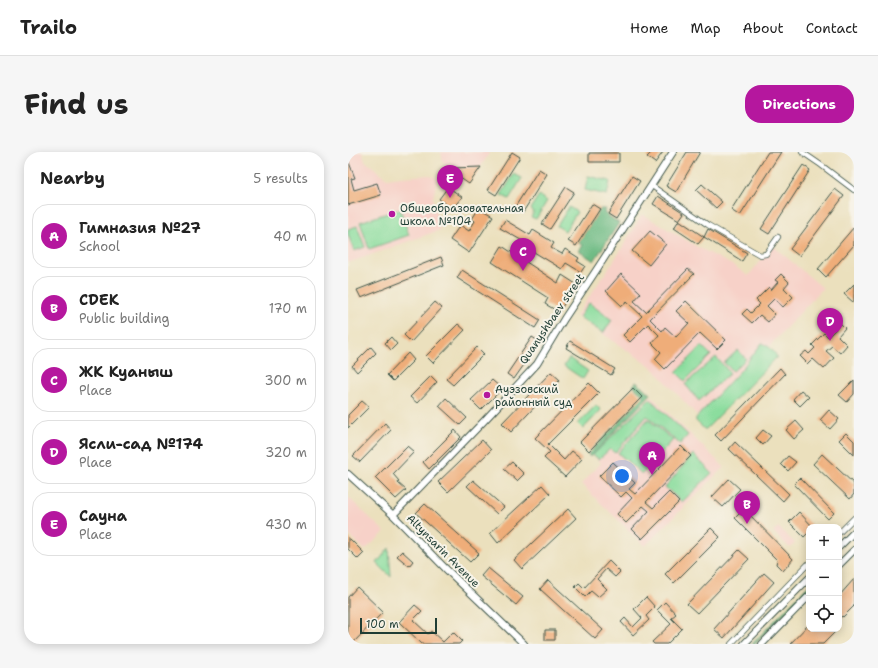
<!DOCTYPE html>
<meta charset="utf-8">
<style>
body{margin:0;font-family:"Shantell Sans",sans-serif;background:#f6f6f6;color:#222}
.controls{position:absolute;right:12px;bottom:12px;display:grid;overflow:hidden;border-radius:8px;box-shadow:0 2px 10px #0003}
.controls button{width:36px;height:36px;display:grid;place-items:center;padding:0;border:0;border-bottom:1px solid #e0e0e0;background:#fff;color:#222;font:20px sans-serif}
.scale{position:absolute;left:12px;bottom:10px;width:77px;box-sizing:border-box;padding-left:4px;border:2px solid #1f3d34;border-top:0;font-size:11px;line-height:14px;white-space:nowrap;color:#1f3d34;-webkit-text-stroke:3px #f7f3e8;paint-order:stroke}
.you{position:absolute;left:274px;top:324px;width:14px;height:14px;margin:-10px;border:3px solid #fff;border-radius:50%;background:#1a73e8;box-shadow:0 0 0 6px #1a73e833}
.badge{display:grid;place-items:center;width:26px;height:26px;border-radius:50%;background:#b5179e;color:#fff;font-size:13px;font-weight:700}
.pin{position:absolute;translate:-50% -33px;filter:drop-shadow(0 1px 2px #0008)}
.pin::after{content:'';position:absolute;top:21px;width:14px;height:12px;background:inherit;clip-path:polygon(0 0,100% 0,50% 100%)}
.list{margin:0;padding:0;list-style:none}
h2{display:flex;justify-content:space-between;align-items:center;height:52px;margin:0;padding:0 16px;font-size:17px}
h2 small{font-size:13px;font-weight:400;color:#767676}
.list li{display:grid;grid-template-columns:26px 1fr auto;gap:12px;align-items:center;box-sizing:border-box;height:64px;margin:0 8px 8px;padding:0 8px;border:1px solid #e0e0e0;border-radius:16px}
.list b{display:block;font-size:15px;white-space:nowrap}
.list p{margin:0;font-size:13px;white-space:nowrap;color:#767676}
.list em{font-size:13px;font-style:normal;color:#767676}
.icon{flex:none;width:22px;height:22px;fill:none;stroke:currentColor;stroke-width:2;stroke-linecap:round;stroke-linejoin:round}
.map{position:relative;flex:none;width:506px;height:492px;overflow:hidden;border-radius:16px}
header{display:flex;align-items:center;gap:24px;box-sizing:border-box;height:56px;padding:0 20px;background:#fff;border-bottom:1px solid #e0e0e0}
header strong{font-size:19px}
nav{display:flex;gap:22px;margin-inline-start:auto;font-size:14px}
.intro{display:flex;align-items:center;justify-content:space-between;box-sizing:border-box;height:96px;padding:0 24px}
h1{margin:0;font-size:28px}
.button{padding:10px 18px;border-radius:16px;background:#b5179e;color:#fff;font-size:14px;font-weight:700}
main{display:flex;gap:24px;padding:0 24px}
aside{flex:1;background:#fff;border-radius:16px;box-shadow:0 2px 10px #0003}
.map>svg:first-child{display:block}
.built{fill:#f7d1c8}
.green{fill:#8bdd9e;stroke:#558d69}
.forest{fill:#70bc85;stroke:#487c5c}
.building{fill:#efad79}
.lines{fill:none;stroke-linecap:round;stroke-linejoin:round}
.street-casing{stroke:#3e5549;stroke-width:6}
.secondary-casing{stroke:#3e5549;stroke-width:8}
.street{stroke:#fff;stroke-width:4.5}
.secondary{stroke:#fff;stroke-width:6}
.poi-dot{fill:#b5179e;stroke:#f7f3e8;stroke-width:1.5}
.labels{text-anchor:middle;dominant-baseline:central;stroke-width:4;stroke-linejoin:round;paint-order:stroke}
.poi-label{font-size:11px;fill:#1f3d34;stroke:#f7f3e8;text-anchor:start}
.street-label{font-size:11px;fill:#1f3d34;stroke:#f7f3e8}
</style>
<header>
<strong>Trailo</strong>
<nav><a>Home</a><a>Map</a><a>About</a><a>Contact</a></nav>
</header>
<div class="intro"><h1>Find us</h1><a class="button">Directions</a></div>
<main>
<aside>
<h2>Nearby<small>5 results</small></h2>
<ul class="list">
<li><span class="badge">A</span><div><b>Гимназия №27</b><p>School</p></div><em>40 m</em></li>
<li><span class="badge">B</span><div><b>CDEK</b><p>Public building</p></div><em>170 m</em></li>
<li><span class="badge">C</span><div><b>ЖК Куаныш</b><p>Place</p></div><em>300 m</em></li>
<li><span class="badge">D</span><div><b>Ясли-сад №174</b><p>Place</p></div><em>320 m</em></li>
<li><span class="badge">E</span><div><b>Сауна</b><p>Place</p></div><em>430 m</em></li>
</ul>
</aside>
<div class="map">
<svg width="506" height="492" viewBox="0 0 506 492">
<rect width="100%" height="100%" fill="#f7f3e8"/>
<filter id="ink" filterUnits="userSpaceOnUse"><feTurbulence type="fractalNoise" baseFrequency=".025" numOctaves="2"/><feDisplacementMap in="SourceGraphic" scale="8" xChannelSelector="R" yChannelSelector="G"/><feConvolveMatrix kernelMatrix="1 2 1 2 8 2 1 2 1" color-interpolation-filters="sRGB"/></filter>
<filter id="wash" filterUnits="userSpaceOnUse"><feTurbulence type="fractalNoise" baseFrequency=".012" numOctaves="4" result="noise"/><feDisplacementMap in="SourceGraphic" scale="16" xChannelSelector="R" yChannelSelector="G"/><feGaussianBlur stdDeviation="0.9" result="paint"/><feColorMatrix in="noise" values="0 0 0 0 0 0 0 0 0 0 0 0 0 0 0 0 0 1.4 0 .05"/><feComposite in="paint" operator="in"/></filter>
<g filter="url(#wash)">
<rect width="100%" height="100%" fill="#ebe0bd"/>
<path class="built" d="M 0,0 L 14,0 L 17,9 L 39,26 L 82,23 L 89,27 L 85,46 L 92,78 L 0,111 Z
M 93,0 L 142,0 L 132,16 L 130,15 L 104,16 L 102,19 L 95,9 Z
M 294,62 L 348,94 L 388,115 L 400,124 L 425,94 L 475,136 L 416,200 L 359,274 L 304,215 L 228,164 L 271,101 Z
M 303,244 L 376,315 L 297,394 L 233,332 L 253,311 L 245,303 Z
M 0,345 L 37,380 L 17,398 L 0,382 Z
M 430,375 L 447,391 L 442,396 L 425,380 Z"/>
<path class="green" d="M 166,22 L 174,26 L 161,47 L 153,43 Z
M 240,24 L 262,29 L 259,43 L 237,38 Z
M 191,43 L 199,49 L 188,67 L 183,65 L 186,60 L 182,57 Z
M 221,55 L 229,60 L 217,79 L 209,74 Z
M 52,57 L 61,83 L 21,97 L 12,70 Z
M 9,74 L 17,95 L 6,99 L 0,82 L 0,77 Z
M 241,151 L 264,168 L 255,181 L 231,165 Z
M 414,191 C 420,193 426,199 429,205 L 358,277 L 356,277 L 348,269 L 348,266 L 393,218 Z
M 354,194 L 363,203 L 337,229 L 328,220 Z
M 390,198 L 398,207 L 385,219 L 376,211 Z
M 368,205 L 382,221 L 351,249 L 337,232 Z
M 221,206 L 240,219 L 235,227 L 216,214 Z
M 302,247 L 340,283 L 332,292 L 299,264 L 267,301 L 262,297 L 251,307 L 245,303 Z
M 248,253 L 253,258 L 235,277 L 230,272 Z
M 300,267 L 325,288 L 294,322 L 270,301 Z
M 345,302 L 364,321 L 334,350 L 317,335 Z
M 41,396 L 43,425 L 29,411 Z"/>
<path class="forest" d="M 252,57 L 258,57 L 256,61 L 271,71 L 246,109 L 231,99 L 235,93 L 230,91 Z
M 288,230 L 303,242 L 242,305 L 240,302 L 296,244 L 285,234 Z
M 461,433 L 461,437 L 407,492 L 404,492 Z"/>
<g id="blocks">
<path class="building" d="M 164,0 L 172,5 L 148,43 L 140,38 Z
M 304,0 L 315,0 L 307,11 L 299,5 Z
M 339,0 L 352,0 L 328,40 L 318,34 Z
M 420,0 L 433,0 L 392,64 L 383,58 Z
M 241,1 L 271,1 L 271,10 L 241,10 Z
M 0,8 L 7,26 L 3,27 L 6,38 L 29,31 L 33,43 L 0,53 Z
M 455,13 L 462,18 L 421,82 L 413,77 Z
M 133,15 L 121,32 L 102,19 L 104,16 Z
M 191,17 L 199,22 L 175,60 L 167,55 Z
M 284,24 L 292,29 L 268,67 L 260,62 Z
M 354,32 L 374,50 L 368,56 L 348,38 Z
M 100,35 L 114,45 L 104,57 L 91,47 Z
M 218,35 L 226,40 L 202,77 L 194,72 Z
M 487,37 L 496,44 L 451,104 L 442,97 Z
M 310,44 L 336,61 L 331,68 L 305,52 Z
M 244,52 L 252,57 L 228,94 L 220,89 Z
M 131,56 L 145,64 L 121,101 L 102,88 L 112,73 L 121,79 L 127,69 L 124,67 Z
M 157,68 L 182,83 L 185,78 L 206,91 L 203,96 L 214,102 L 217,97 L 231,106 L 229,109 L 237,114 L 233,120 L 218,111 L 214,117 L 176,94 L 178,91 L 152,76 Z
M 331,68 L 356,85 L 350,92 L 326,76 Z
M 506,75 L 506,93 L 478,125 L 470,117 Z
M 360,77 L 399,101 L 394,109 L 356,85 Z
M 302,79 L 318,92 L 301,113 L 284,99 Z
M 154,94 L 210,131 L 214,123 L 228,132 L 211,160 L 197,152 L 200,146 L 144,110 Z
M 93,105 L 96,113 L 13,146 L 9,138 Z
M 340,117 L 346,122 L 302,167 L 314,179 L 317,175 L 328,185 L 341,171 L 328,159 L 338,149 L 378,188 L 369,197 L 352,181 L 317,217 L 307,207 L 313,200 L 304,191 L 311,183 L 300,172 L 282,190 L 275,183 L 294,164 L 279,150 L 274,154 L 258,139 L 273,122 L 293,141 L 286,149 L 298,160 Z
M 114,118 L 192,168 L 187,176 L 109,126 Z
M 433,122 L 441,130 L 436,136 L 445,145 L 435,155 L 426,147 L 419,154 L 427,162 L 420,170 L 412,163 L 404,171 L 394,162 L 399,157 L 403,161 L 412,152 L 408,148 L 421,135 L 423,138 L 430,130 L 427,128 Z
M 506,132 L 506,151 L 496,142 Z
M 87,150 L 94,156 L 63,190 L 56,183 Z
M 487,166 L 497,176 L 490,184 L 499,193 L 492,201 L 484,194 L 478,199 L 486,206 L 476,217 L 465,207 L 460,212 L 452,204 L 458,199 L 461,202 L 467,196 L 464,193 L 476,181 L 480,185 L 488,177 L 482,172 Z
M 110,172 L 117,178 L 85,211 L 78,204 Z
M 43,185 L 49,192 L 43,198 L 37,191 Z
M 184,185 L 192,190 L 166,227 L 159,222 Z
M 222,189 L 267,217 L 263,223 L 218,196 Z
M 23,195 L 28,201 L 9,220 L 4,214 Z
M 129,195 L 136,202 L 105,233 L 98,227 Z
M 60,201 L 66,208 L 45,229 L 39,223 Z
M 432,216 L 437,222 L 373,289 L 367,283 Z
M 203,220 L 212,228 L 163,280 L 154,271 Z
M 83,224 L 89,230 L 69,251 L 62,245 Z
M 144,228 L 154,237 L 133,258 L 123,248 Z
M 506,228 L 506,242 L 499,250 L 491,243 Z
M 241,231 L 251,241 L 200,292 L 216,308 L 224,299 L 234,307 L 217,325 L 196,306 L 202,300 L 187,286 Z
M 285,236 L 294,245 L 241,299 L 232,290 Z
M 453,238 L 461,245 L 452,254 L 445,247 Z
M 98,246 L 119,266 L 112,273 L 91,254 Z
M 14,249 L 21,255 L 0,276 L 0,263 Z
M 481,258 L 491,267 L 482,277 L 472,268 Z
M 448,269 L 456,278 L 446,287 L 438,278 Z
M 37,271 L 43,278 L 12,310 L 5,304 Z
M 107,278 L 113,285 L 81,317 L 75,310 Z
M 415,278 L 423,284 L 415,293 L 408,286 Z
M 498,281 L 506,289 L 506,303 L 491,288 Z
M 134,288 L 143,298 L 100,340 L 90,330 Z
M 387,290 L 441,342 L 435,349 L 381,297 Z
M 59,294 L 66,300 L 45,322 L 51,329 L 50,331 L 58,338 L 48,347 L 27,326 Z
M 333,294 L 343,304 L 298,350 L 305,356 L 321,340 L 331,350 L 294,387 L 284,377 L 301,359 L 295,354 L 278,371 L 269,362 L 284,346 L 278,340 L 273,345 L 251,324 L 265,310 L 287,331 L 281,337 L 287,342 Z
M 474,302 L 506,332 L 506,342 L 502,347 L 465,312 Z
M 440,304 L 448,310 L 440,319 L 433,312 Z
M 164,310 L 176,322 L 169,329 L 156,317 Z
M 452,326 L 486,361 L 480,367 L 446,332 Z
M 381,327 L 392,337 L 375,355 L 364,345 Z
M 125,328 L 156,355 L 149,362 L 119,334 Z
M 194,333 L 202,342 L 150,391 L 142,381 Z
M 77,352 L 131,401 L 122,410 L 68,361 Z
M 220,357 L 228,366 L 174,417 L 166,408 Z
M 396,357 L 445,407 L 435,419 L 428,412 L 429,408 L 387,366 Z
M 451,360 L 465,375 L 461,375 L 461,380 L 456,385 L 441,370 Z
M 363,376 L 372,385 L 326,431 L 317,422 Z
M 0,385 L 16,401 L 10,407 L 0,397 Z
M 391,398 L 401,407 L 349,461 L 339,452 Z
M 54,399 L 65,409 L 61,414 L 49,404 Z
M 261,409 L 272,420 L 267,425 L 258,417 L 249,427 L 259,437 L 250,445 L 243,439 L 237,445 L 227,435 L 231,431 L 236,436 Z
M 140,416 L 175,445 L 168,453 L 133,424 Z
M 416,421 L 426,430 L 376,486 L 366,477 Z
M 506,427 L 506,454 L 495,465 L 494,464 L 491,467 L 491,444 Z
M 200,428 L 255,478 L 247,487 L 192,437 Z
M 9,435 L 35,460 L 4,492 L 0,488 L 0,445 Z
M 298,445 L 307,455 L 298,464 L 301,468 L 285,483 L 273,470 L 277,466 L 285,475 L 294,466 L 286,457 Z
M 317,450 L 328,462 L 323,466 L 334,477 L 319,492 L 306,492 L 304,490 L 323,472 L 309,458 Z
M 67,453 L 74,459 L 65,468 L 80,482 L 83,479 L 95,490 L 105,480 L 114,489 L 111,492 L 74,492 L 51,470 Z
M 461,472 L 461,477 L 486,477 L 488,479 L 475,492 L 442,492 Z
M 197,478 L 207,478 L 207,488 L 197,488 Z"/>
</g>
</g>
<g filter="url(#ink)">
<use href="#blocks" fill-opacity="0" stroke="#3e5549" stroke-width="1"/>
<g class="lines">
<g class="street-casing">
<path id="street" d="M 454,0 L 473,13 L 506,38
M 304,34 L 360,73 L 412,103 L 418,102 L 430,85
M 491,381 L 506,366
M 383,492 L 461,411"/>
</g>
<g class="secondary-casing">
<path id="secondary" d="M 0,322 L 45,363 L 97,416 L 176,492
M 45,363 L 135,270 L 189,212 L 216,167 L 251,114 L 325,0
M 491,395 L 506,380
M 491,413 L 506,398
M 396,492 L 461,426
M 414,492 L 461,444"/>
</g>
<use href="#street" class="street"/>
<use href="#secondary" class="secondary"/>
</g>
</g>
<g class="poi-dot">
<circle cx="44" cy="62" r="4"/>
<circle cx="139" cy="243" r="4"/>
</g>
<g class="labels">
<g class="poi-label">
<text x="52" y="56">Общеобразовательная<tspan x="52" dy="13">школа №104</tspan></text>
<text x="147" y="237">Ауэзовский<tspan x="147" dy="13">районный суд</tspan></text>
</g>
<g class="street-label">
<text transform="translate(204 167) rotate(-56)">Quanyshbaev street</text>
<text transform="translate(95 399) rotate(45)">Altynsarin Avenue</text>
</g>
</g>
</svg>
<div class="controls">
<button>+</button>
<button>−</button>
<button><svg class="icon" aria-label="locate" viewBox="0 0 24 24"><circle cx="12" cy="12" r="6"/><path d="M12 2v4M12 18v4M2 12h4M18 12h4"/></svg></button>
</div>
<div class="scale">100 m</div>
<div class="you"></div>
<div class="pin badge" style="left:304px;top:323px">A</div>
<div class="pin badge" style="left:399px;top:372px">B</div>
<div class="pin badge" style="left:175px;top:119px">C</div>
<div class="pin badge" style="left:482px;top:189px">D</div>
<div class="pin badge" style="left:102px;top:46px">E</div>
</div>
</main>
